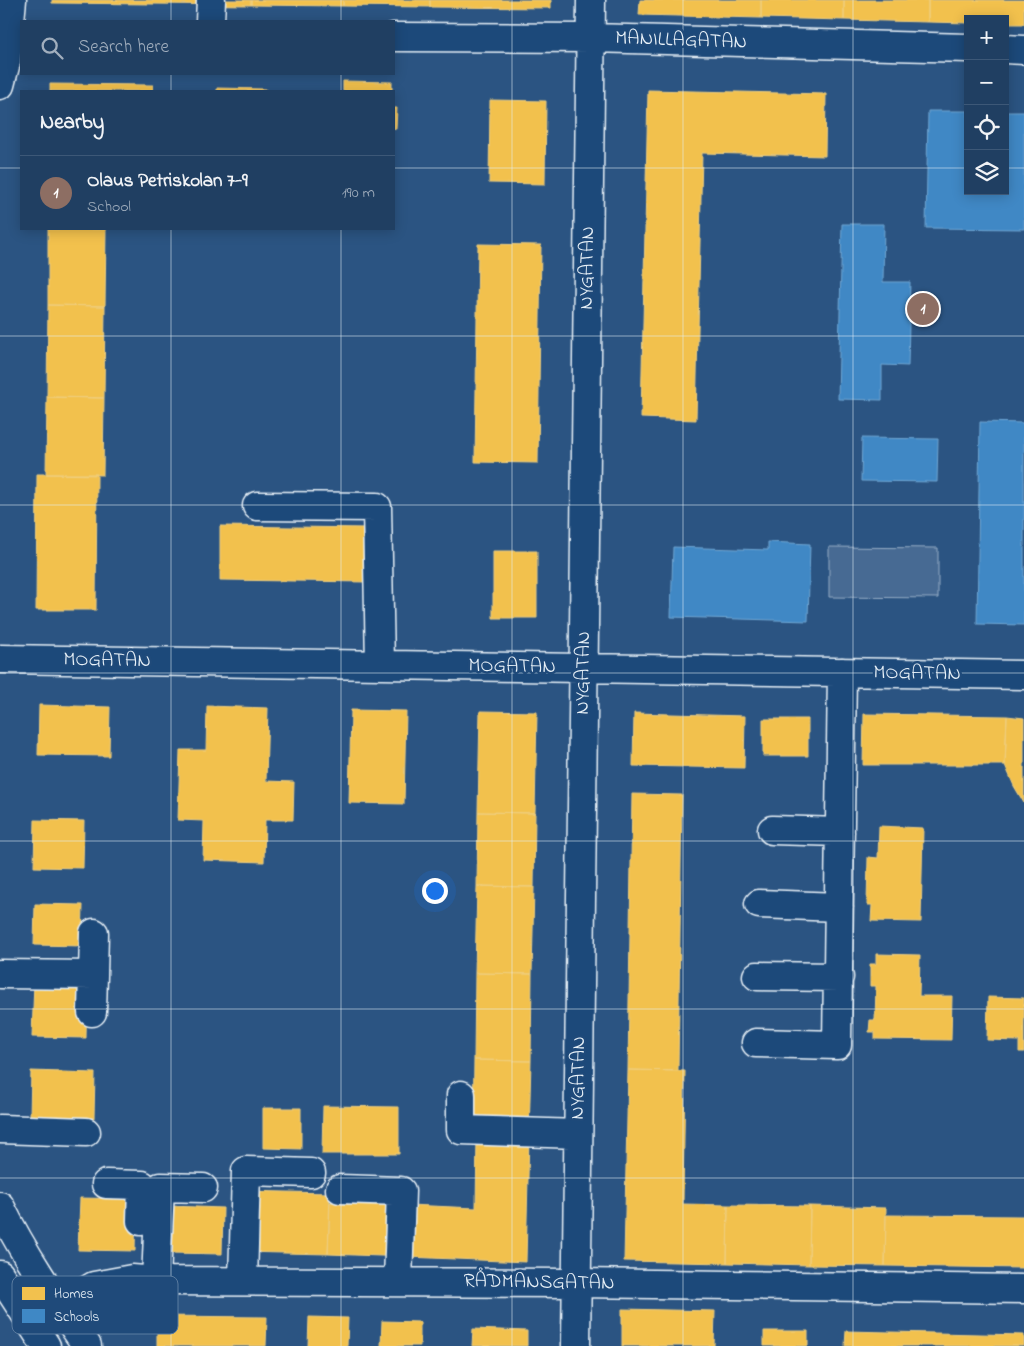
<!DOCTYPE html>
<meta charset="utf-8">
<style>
body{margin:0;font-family:"Indie Flower",sans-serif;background:#2d4a6b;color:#f1f3f6}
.controls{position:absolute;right:15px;top:15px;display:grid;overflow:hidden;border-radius:0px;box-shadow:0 2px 12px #0003}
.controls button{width:45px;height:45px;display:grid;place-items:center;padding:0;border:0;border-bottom:1px solid #3d5877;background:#203f62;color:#f1f3f6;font:25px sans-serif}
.you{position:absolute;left:434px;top:890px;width:18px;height:18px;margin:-12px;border:4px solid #fff;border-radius:50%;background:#1a73e8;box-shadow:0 0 0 8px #1a73e833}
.badge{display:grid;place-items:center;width:32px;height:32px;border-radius:50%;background:#ffd166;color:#fff;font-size:16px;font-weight:700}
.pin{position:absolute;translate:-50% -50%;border:2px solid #fff;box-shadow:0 1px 5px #0006}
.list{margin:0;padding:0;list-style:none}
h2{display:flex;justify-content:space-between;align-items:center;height:65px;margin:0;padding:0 20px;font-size:21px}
h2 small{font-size:16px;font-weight:400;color:#a2afbe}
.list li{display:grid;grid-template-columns:32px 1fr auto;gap:15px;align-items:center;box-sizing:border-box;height:75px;padding:0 20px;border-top:1px solid #3d5877}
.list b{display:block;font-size:19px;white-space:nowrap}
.list p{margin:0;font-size:16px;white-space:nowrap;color:#a2afbe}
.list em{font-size:16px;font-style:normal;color:#a2afbe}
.icon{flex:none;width:28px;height:28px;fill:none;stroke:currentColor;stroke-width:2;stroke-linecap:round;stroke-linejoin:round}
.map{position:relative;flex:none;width:1024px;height:1346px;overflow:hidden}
.search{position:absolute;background:#203f62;box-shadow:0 2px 12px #0003;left:20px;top:20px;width:375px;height:55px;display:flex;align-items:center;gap:12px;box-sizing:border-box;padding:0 18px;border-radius:0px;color:#a2afbe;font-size:19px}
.panel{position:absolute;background:#203f62;box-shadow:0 2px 12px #0003;left:20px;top:90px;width:375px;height:140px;border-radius:0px}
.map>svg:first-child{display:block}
.green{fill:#476b93;stroke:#98aec6}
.homes{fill:#f2c14e;stroke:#efcf81}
.schools{fill:#3f88c5;stroke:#72a8d4}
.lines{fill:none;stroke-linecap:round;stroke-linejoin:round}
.minor-casing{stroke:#e8f1f8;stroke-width:31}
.major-casing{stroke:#e8f1f8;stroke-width:31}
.minor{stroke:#1f4a7a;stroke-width:28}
.major{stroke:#1f4a7a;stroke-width:28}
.grid{fill:none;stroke:#e8f1f8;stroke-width:1;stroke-opacity:0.55}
.labels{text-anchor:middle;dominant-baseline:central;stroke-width:5;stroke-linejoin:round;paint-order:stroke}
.street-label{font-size:20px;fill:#e8f1f8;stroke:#1f4a7a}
.key{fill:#1f4a7a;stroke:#5b7ca0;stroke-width:1}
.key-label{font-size:14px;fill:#e8f1f8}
</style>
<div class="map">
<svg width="1024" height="1346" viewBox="0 0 1024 1346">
<rect width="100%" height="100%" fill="#2b5482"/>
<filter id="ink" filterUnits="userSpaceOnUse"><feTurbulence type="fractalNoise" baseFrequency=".02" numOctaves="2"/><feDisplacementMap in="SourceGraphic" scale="10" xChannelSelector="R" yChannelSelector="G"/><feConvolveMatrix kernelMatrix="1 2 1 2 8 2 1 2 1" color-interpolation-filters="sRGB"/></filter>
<g filter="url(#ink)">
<path class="green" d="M 829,547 L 938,548 L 938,598 L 829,597 Z"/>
<path class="homes" d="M 52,0 L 251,0 L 251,5 L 52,3 Z
M 251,0 L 343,0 L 343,6 L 251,5 Z
M 343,0 L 430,0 L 430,7 L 343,6 Z
M 430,0 L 551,0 L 551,8 L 430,7 Z
M 640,0 L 761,0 L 761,18 L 639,15 Z
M 761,0 L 844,0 L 844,20 L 761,18 Z
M 844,0 L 928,0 L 928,22 L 844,20 Z
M 928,0 L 1024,0 L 1024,24 L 1005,24 L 1005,19 L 968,19 L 968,23 L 928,22 Z
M 343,81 L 392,82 L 392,91 L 343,91 Z
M 50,84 L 153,85 L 153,91 L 50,91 Z
M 217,88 L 266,89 L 266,91 L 217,91 Z
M 648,90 L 826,94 L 825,156 L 702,153 L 696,420 L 641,418 Z
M 490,100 L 546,101 L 545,184 L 489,183 Z
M 394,108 L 397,108 L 396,129 L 394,129 Z
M 48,229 L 106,229 L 105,306 L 48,305 Z
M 478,244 L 541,245 L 538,463 L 475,462 Z
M 48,305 L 105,306 L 104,398 L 47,397 Z
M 47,397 L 104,398 L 103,475 L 46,474 Z
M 37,474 L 97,474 L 96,610 L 36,610 Z
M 220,526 L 368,528 L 367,582 L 220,580 Z
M 493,551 L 537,551 L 537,618 L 493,618 Z
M 39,705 L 110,707 L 109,756 L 38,755 Z
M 207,706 L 268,708 L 266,781 L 294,782 L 293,820 L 265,820 L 264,862 L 203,860 L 204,821 L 178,820 L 180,750 L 206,750 Z
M 351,710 L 406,711 L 404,804 L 349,803 Z
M 480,711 L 537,712 L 535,813 L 478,812 Z
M 634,713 L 745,716 L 744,768 L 633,766 Z
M 864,714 L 1007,716 L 1005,765 L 863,765 Z
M 1007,716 L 1024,718 L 1024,803 L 1014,786 L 1005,765 Z
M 763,719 L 808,719 L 808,756 L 763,756 Z
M 632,794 L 682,795 L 678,1071 L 628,1070 Z
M 478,812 L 535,813 L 534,887 L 477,886 Z
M 35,820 L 84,821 L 83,868 L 34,867 Z
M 879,826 L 923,828 L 921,922 L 871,921 L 872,905 L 867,905 L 868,857 L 878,858 Z
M 477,886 L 534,887 L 532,974 L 475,973 Z
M 35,904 L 83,905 L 82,946 L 34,945 Z
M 876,954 L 920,955 L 919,996 L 952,996 L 951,1040 L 875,1039 L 875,1032 L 869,1032 L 870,1020 L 875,1020 L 876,986 L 870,986 L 870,964 L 876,964 Z
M 475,973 L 532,974 L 531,1061 L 474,1060 Z
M 34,981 L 87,983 L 86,1038 L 32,1037 Z
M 988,997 L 1024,998 L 1024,1052 L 1019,1052 L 1019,1041 L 987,1040 Z
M 474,1060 L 531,1061 L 529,1136 L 473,1135 Z
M 628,1070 L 685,1071 L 683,1204 L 728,1205 L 727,1263 L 624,1261 Z
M 31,1071 L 95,1073 L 94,1118 L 30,1117 Z
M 323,1106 L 399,1107 L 399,1154 L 322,1154 Z
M 263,1108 L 301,1108 L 301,1149 L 263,1148 Z
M 477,1135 L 529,1136 L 526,1262 L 407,1257 L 409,1205 L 476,1208 Z
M 241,1191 L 330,1193 L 328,1254 L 239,1252 Z
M 80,1198 L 136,1199 L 135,1251 L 78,1250 Z
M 330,1202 L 409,1205 L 407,1257 L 328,1254 Z
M 728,1205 L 810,1206 L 809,1265 L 727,1263 Z
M 170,1206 L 223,1208 L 222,1254 L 169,1253 Z
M 810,1206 L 886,1208 L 885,1266 L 809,1265 Z
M 886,1215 L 1024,1216 L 1024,1268 L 885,1266 Z
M 622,1309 L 715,1311 L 714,1346 L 622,1346 Z
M 157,1316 L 267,1317 L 266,1346 L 157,1346 Z
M 309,1317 L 348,1318 L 347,1346 L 308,1346 Z
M 382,1321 L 420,1322 L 420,1346 L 381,1346 Z
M 473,1329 L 527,1331 L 527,1346 L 472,1346 Z
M 764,1331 L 808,1331 L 808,1346 L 764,1346 Z
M 846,1331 L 1024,1335 L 1024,1346 L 845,1346 Z"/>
<path class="schools" d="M 928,111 L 968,111 L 968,191 L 1005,191 L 1005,112 L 1024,112 L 1024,229 L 926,228 Z
M 842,224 L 884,224 L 883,282 L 910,282 L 908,366 L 882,365 L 882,400 L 838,399 Z
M 980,422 L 1024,423 L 1024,625 L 977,624 Z
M 862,438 L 938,439 L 937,482 L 861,481 Z
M 768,542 L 810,544 L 808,621 L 671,617 L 673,547 L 768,550 Z"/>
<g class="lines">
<g class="minor-casing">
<path id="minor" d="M 210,21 L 211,0
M 394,37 L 591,38 L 968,48
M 1005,49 L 1024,50
M 257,506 L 377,507 L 380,665
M 0,659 L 1024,675
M 772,830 L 840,832
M 759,904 L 839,907
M 0,974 L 93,975 L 94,933
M 757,976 L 839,977
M 92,1012 L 93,975
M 756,1043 L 837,1045 L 842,672
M 461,1095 L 461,1130 L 578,1134
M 0,1129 L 86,1132
M 106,1184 L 142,1185 L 141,1221
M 340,1189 L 401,1191 L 398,1282
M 156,1281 L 160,1187 L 203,1188
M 243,1281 L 246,1171 L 311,1173
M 60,1307 L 94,1286 L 132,1279 L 156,1281 L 577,1283 L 1024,1289
M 576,1346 L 591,0"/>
</g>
<g class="major-casing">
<path id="major" d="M 0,85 L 6,62 L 12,0
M 0,1206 C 24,1255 56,1301 87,1346
M 0,1275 L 46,1346"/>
</g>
<use href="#minor" class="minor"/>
<use href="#major" class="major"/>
</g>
</g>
<path class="grid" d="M 171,0 L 171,21M 341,0 L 341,21M 512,0 L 512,1346M 683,0 L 683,1346M 853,0 L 853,1346M 171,74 L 171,91M 341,74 L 341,91M 0,168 L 21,168M 394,168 L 968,168M 1005,168 L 1024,168M 171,229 L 171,1346M 341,229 L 341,1346M 0,336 L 1024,336M 0,505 L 1024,505M 0,673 L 1024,673M 0,841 L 1024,841M 0,1009 L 1024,1009M 0,1178 L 1024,1178"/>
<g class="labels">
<g class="street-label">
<text transform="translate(681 41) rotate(2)">MANILLAGATAN</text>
<text transform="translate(588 268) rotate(-89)">NYGATAN</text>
<text transform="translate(107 661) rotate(1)">MOGATAN</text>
<text transform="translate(512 667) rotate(1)">MOGATAN</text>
<text transform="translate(584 673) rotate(-89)">NYGATAN</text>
<text transform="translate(917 674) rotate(1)">MOGATAN</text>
<text transform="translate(579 1078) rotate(-89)">NYGATAN</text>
<text transform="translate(539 1283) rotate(1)">RÅDMANSGATAN</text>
</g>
</g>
<rect x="12" y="1276" width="166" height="58" rx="8" class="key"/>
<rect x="22" y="1287" width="23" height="13" fill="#f2c14e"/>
<rect x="22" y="1309" width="23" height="14" fill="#3f88c5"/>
<g class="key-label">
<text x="54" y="1298">Homes</text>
<text x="54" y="1321">Schools</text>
</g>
</svg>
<div class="controls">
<button>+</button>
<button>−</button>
<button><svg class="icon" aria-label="locate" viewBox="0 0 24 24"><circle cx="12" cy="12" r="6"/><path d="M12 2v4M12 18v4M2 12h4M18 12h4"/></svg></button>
<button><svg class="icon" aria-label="layers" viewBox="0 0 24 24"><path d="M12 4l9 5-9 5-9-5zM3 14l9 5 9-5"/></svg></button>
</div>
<div class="you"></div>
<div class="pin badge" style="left:923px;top:309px;background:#8d6e63">1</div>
<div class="search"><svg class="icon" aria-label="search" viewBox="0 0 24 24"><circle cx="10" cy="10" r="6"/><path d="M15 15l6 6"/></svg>Search here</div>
<section class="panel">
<h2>Nearby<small></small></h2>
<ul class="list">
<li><span class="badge" style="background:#8d6e63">1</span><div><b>Olaus Petriskolan 7-9</b><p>School</p></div><em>190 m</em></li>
</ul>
</section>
</div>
